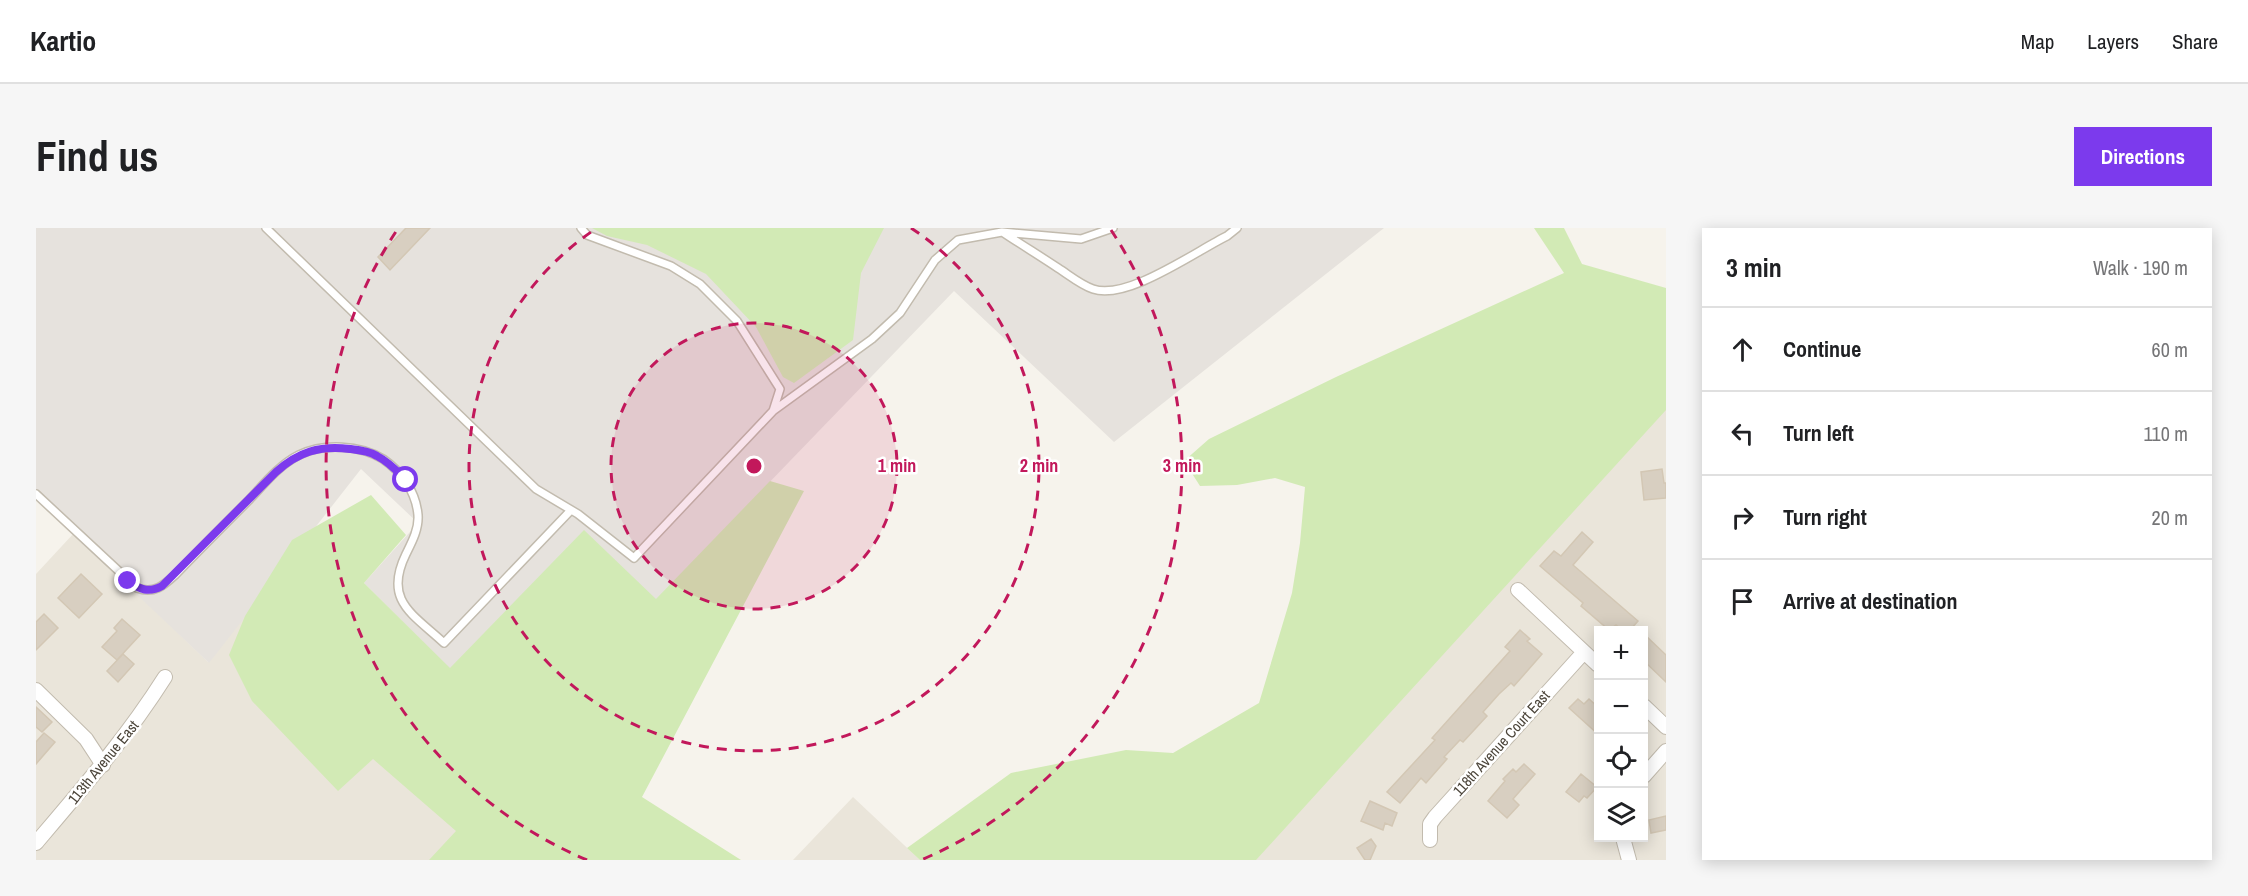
<!DOCTYPE html>
<meta charset="utf-8">
<style>
body{margin:0;font-family:"Archivo Narrow",sans-serif;background:#f6f6f6;color:#202124}
.controls{position:absolute;right:18px;bottom:18px;display:grid;overflow:hidden;border-radius:0px;box-shadow:0 3px 15px #0003}
.controls button{width:54px;height:54px;display:grid;place-items:center;padding:0;border:0;border-bottom:2px solid #e0e0e0;background:#fff;color:#202124;font:30px sans-serif}
.stop{position:absolute;width:18px;height:18px;margin:-14px;border:4px solid #7c3aed;border-radius:50%;background:#fff}
.stop.end{background:#7c3aed;border-color:#fff;box-shadow:0 2px 6px #0008}
.list{margin:0;padding:0;list-style:none}
h2{display:flex;justify-content:space-between;align-items:center;height:78px;margin:0;padding:0 24px;font-size:26px}
h2 small{font-size:20px;font-weight:400;color:#757577}
.list li{display:grid;grid-template-columns:39px 1fr auto;gap:18px;align-items:center;box-sizing:border-box;height:84px;padding:0 24px;border-top:2px solid #e0e0e0}
.list b{display:block;font-size:22px;white-space:nowrap}
.list em{font-size:20px;font-style:normal;color:#757577}
.icon{flex:none;width:33px;height:33px;fill:none;stroke:currentColor;stroke-width:2;stroke-linecap:round;stroke-linejoin:round}
.map{position:relative;flex:none;width:1630px;height:632px;overflow:hidden;border-radius:0px}
header{display:flex;align-items:center;gap:36px;box-sizing:border-box;height:84px;padding:0 30px;background:#fff;border-bottom:2px solid #e0e0e0}
header strong{font-size:28px}
nav{display:flex;gap:33px;margin-inline-start:auto;font-size:21px}
.intro{display:flex;align-items:center;justify-content:space-between;box-sizing:border-box;height:144px;padding:0 36px}
h1{margin:0;font-size:42px}
.button{padding:15px 27px;border-radius:0px;background:#7c3aed;color:#fff;font-size:21px;font-weight:700}
main{display:flex;gap:36px;padding:0 36px}
aside{flex:1;background:#fff;border-radius:0px;box-shadow:0 3px 15px #0003}
.map>svg:first-child{display:block}
.residential{fill:#eae5da;fill-rule:evenodd}
.industrial{fill:#e6e2dd}
.green{fill:#d2eab5}
.building{fill:#d8cfc1;stroke:#d3c7b4;stroke-width:1.5}
.lines{fill:none;stroke-linecap:round;stroke-linejoin:round}
.service-casing{stroke:#c2bbae;stroke-width:10}
.minor-casing{stroke:#c2bbae;stroke-width:16}
.service{stroke:#fff;stroke-width:7}
.minor{stroke:#fff;stroke-width:14}
.route{stroke:#7c3aed;stroke-width:8}
.ring{fill:none;stroke:#c2185b;stroke-width:3;stroke-dasharray:10 8}
.labels{text-anchor:middle;dominant-baseline:central;stroke-width:5;stroke-linejoin:round;paint-order:stroke}
.street-label{font-size:15px;fill:#4b4439;stroke:#fff}
.centre{fill:#c2185b;stroke:#fff;stroke-width:3}
.ring-label{font-size:18px;text-anchor:middle;font-weight:bold;fill:#c2185b;stroke:#fff;stroke-width:5;stroke-linejoin:round;paint-order:stroke}
</style>
<header>
<strong>Kartio</strong>
<nav><a>Map</a><a>Layers</a><a>Share</a></nav>
</header>
<div class="intro"><h1>Find us</h1><a class="button">Directions</a></div>
<main>
<div class="map">
<svg width="1630" height="632" viewBox="0 0 1630 632">
<rect width="100%" height="100%" fill="#f6f3ec"/>
<path class="residential" d="M 1630,180 L 1630,632 L 1208,632 ZM 1562,403 L 1608,403 L 1608,610 L 1562,610 Z
M 38,305 L 172,434 L 209,388 L 467,632 L 0,632 L 0,346 Z
M 817,569 L 884,632 L 757,632 Z"/>
<path class="industrial" d="M 0,0 L 1348,0 L 1078,214 L 918,63 L 620,372 L 548,303 L 414,441 L 328,355 L 382,295 L 325,241 L 173,435 L 0,271 Z"/>
<path class="green" d="M 556,0 L 848,0 L 825,45 L 817,112 L 758,155 L 747,149 L 720,99 L 670,46 L 611,17 L 571,8 Z
M 1498,0 L 1528,0 L 1546,36 L 1630,60 L 1630,182 L 1220,632 L 884,632 L 871,620 L 975,545 L 1090,522 L 1137,525 L 1223,475 L 1256,365 L 1264,315 L 1269,259 L 1239,250 L 1201,257 L 1164,258 L 1148,233 L 1173,211 L 1300,149 L 1528,45 Z
M 734,253 L 768,263 L 606,569 L 705,632 L 393,632 L 420,603 L 337,531 L 302,563 L 216,473 L 193,427 L 209,388 L 256,312 L 335,267 L 370,307 L 328,355 L 414,440 L 548,302 L 620,371 Z"/>
<path class="building" d="M 370,0 L 394,0 L 354,42 L 342,29 Z
M 1626,241 L 1628,255 L 1630,255 L 1630,270 L 1608,272 L 1605,244 Z
M 1546,304 L 1557,314 L 1537,337 L 1602,393 L 1594,402 L 1586,402 L 1580,397 L 1573,402 L 1545,378 L 1547,375 L 1504,338 L 1518,323 L 1525,328 Z
M 45,346 L 66,366 L 43,390 L 22,370 Z
M 8,386 L 22,400 L 0,422 L 0,394 Z
M 86,391 L 104,407 L 81,432 L 66,419 L 81,403 L 78,400 Z
M 1484,402 L 1494,411 L 1491,413 L 1506,426 L 1478,458 L 1475,455 L 1463,466 L 1447,484 L 1451,488 L 1427,514 L 1424,512 L 1408,529 L 1411,531 L 1390,555 L 1385,550 L 1364,575 L 1351,564 L 1399,512 L 1396,510 L 1474,423 L 1469,419 Z
M 1608,406 L 1630,427 L 1630,454 L 1608,433 Z
M 87,426 L 98,436 L 82,454 L 71,443 Z
M 1542,471 L 1548,476 L 1553,471 L 1563,480 L 1563,507 L 1533,480 Z
M 0,479 L 16,494 L 6,504 L 0,499 Z
M 8,505 L 19,514 L 0,536 L 0,514 Z
M 1488,536 L 1499,546 L 1477,571 L 1483,577 L 1471,590 L 1452,573 L 1469,553 L 1467,551 L 1477,541 L 1480,544 Z
M 1545,546 L 1561,559 L 1551,570 L 1548,568 L 1543,574 L 1530,564 Z
M 1334,573 L 1361,585 L 1356,598 L 1349,595 L 1347,602 L 1325,593 Z
M 1630,588 L 1630,602 L 1615,605 L 1613,592 Z
M 1335,611 L 1340,618 L 1334,632 L 1329,632 L 1321,620 Z"/>
<g class="lines">
<g class="service-casing">
<path id="service" d="M 230,0 L 500,261 L 542,286 L 598,330 L 737,183 L 744,161 L 701,93 L 664,56 L 635,38 L 551,7 L 545,0
M 968,5 C 986,17 1004,28 1022,40 C 1033,47 1045,57 1057,61 C 1091,73 1160,23 1191,8 L 1201,0
M 737,183 L 836,111 L 864,85 L 899,32 L 922,12 L 966,4 L 1045,11 L 1077,0
M 0,266 L 101,360 C 118,366 127,358 139,347 C 163,322 188,297 213,272 C 228,256 243,237 263,227 C 288,215 324,217 347,231 C 366,244 380,264 382,287 C 383,301 376,314 370,326 C 347,373 377,386 408,415 L 535,282"/>
</g>
<g class="minor-casing">
<path id="minor" d="M 1482,362 L 1562,437
M 0,462 L 50,511 L 67,537
M 1608,478 L 1630,499
M 1608,548 L 1630,523
M 1587,610 L 1593,632
M 1394,612 L 1394,596 L 1399,589 L 1548,424
M 0,615 C 46,561 91,509 129,449"/>
</g>
<use href="#service" class="service"/>
<use href="#minor" class="minor"/>
</g>
<g class="lines">
<path class="route" d="M 92,353 C 104,362 113,365 126,358 L 240,244 C 262,224 284,217 314,221 C 323,222 333,223 341,228 C 353,234 361,243 370,252"/>
</g>
<circle cx="718" cy="238" r="143" fill="#c2185b" fill-opacity=".12"/>
<g class="ring">
<circle cx="718" cy="238" r="143"/>
<path d="M875 0A285 285 0 1 1 561 0"/>
<path d="M551 632A428 428 0 0 1 361 2M1075 2A428 428 0 0 1 885 632"/>
</g>
<g class="labels">
<g class="street-label">
<text transform="translate(1465 515) rotate(-48)">118th Avenue Court East</text>
<text transform="translate(67 534) rotate(-51)">113th Avenue East</text>
</g>
</g>
<circle cx="718" cy="238" r="9" class="centre"/>
<g class="ring-label">
<text x="861" y="244">1 min</text>
<text x="1003" y="244">2 min</text>
<text x="1146" y="244">3 min</text>
</g>
</svg>
<div class="controls">
<button>+</button>
<button>−</button>
<button><svg class="icon" aria-label="locate" viewBox="0 0 24 24"><circle cx="12" cy="12" r="6"/><path d="M12 2v4M12 18v4M2 12h4M18 12h4"/></svg></button>
<button><svg class="icon" aria-label="layers" viewBox="0 0 24 24"><path d="M12 4l9 5-9 5-9-5zM3 14l9 5 9-5"/></svg></button>
</div>
<div class="stop" style="left:370px;top:252px"></div>
<div class="stop end" style="left:92px;top:353px"></div>
</div>
<aside>
<h2>3 min<small>Walk · 190 m</small></h2>
<ul class="list">
<li><svg class="icon" aria-label="ahead" viewBox="0 0 24 24"><path d="M12 20V5M6 11l6-6 6 6"/></svg><div><b>Continue</b></div><em>60 m</em></li>
<li><svg class="icon" aria-label="left" viewBox="0 0 24 24"><path d="M17 20v-9H6M10 6l-5 5 5 5"/></svg><div><b>Turn left</b></div><em>110 m</em></li>
<li><svg class="icon" aria-label="right" viewBox="0 0 24 24"><path d="M7 20v-9h11M14 6l5 5-5 5"/></svg><div><b>Turn right</b></div><em>20 m</em></li>
<li><svg class="icon" aria-label="arrive" viewBox="0 0 24 24"><path d="M6 21V4h12l-3 4 3 4H6"/></svg><div><b>Arrive at destination</b></div></li>
</ul>
</aside>
</main>
